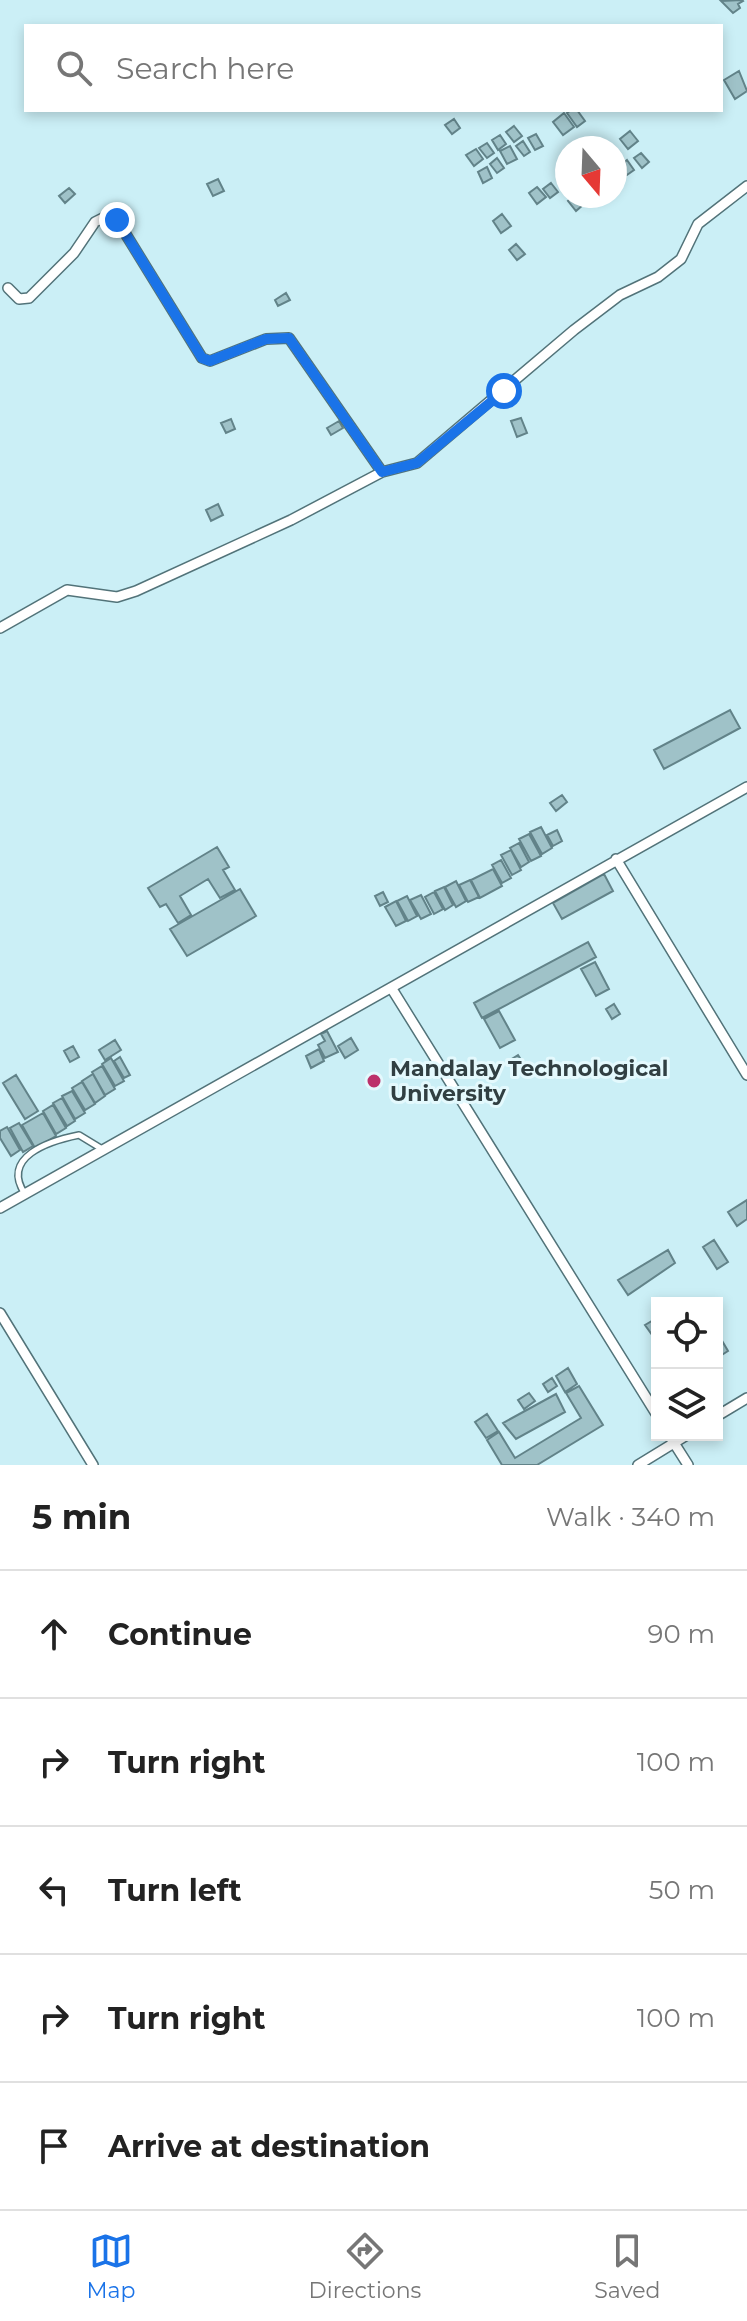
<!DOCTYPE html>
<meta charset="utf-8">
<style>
body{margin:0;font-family:Montserrat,sans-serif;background:#f2f2f2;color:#222}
.controls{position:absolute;right:24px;bottom:24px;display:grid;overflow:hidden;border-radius:0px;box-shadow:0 4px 12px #0003}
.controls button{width:72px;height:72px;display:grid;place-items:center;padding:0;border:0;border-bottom:2px solid #e0e0e0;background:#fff;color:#222;font:40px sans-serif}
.compass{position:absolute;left:555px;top:136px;width:72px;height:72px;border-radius:50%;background:#fff;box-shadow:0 4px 12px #0003;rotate:161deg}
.stop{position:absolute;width:24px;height:24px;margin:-18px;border:6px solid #1a73e8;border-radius:50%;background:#fff}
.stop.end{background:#1a73e8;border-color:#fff;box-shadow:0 2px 8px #0008}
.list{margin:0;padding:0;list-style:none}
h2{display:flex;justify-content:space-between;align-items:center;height:104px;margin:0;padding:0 32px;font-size:34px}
h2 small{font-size:26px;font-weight:400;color:#767676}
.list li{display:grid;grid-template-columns:52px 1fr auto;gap:24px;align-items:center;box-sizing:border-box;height:128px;padding:0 32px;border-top:2px solid #e0e0e0}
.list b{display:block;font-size:30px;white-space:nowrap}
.list em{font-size:26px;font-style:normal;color:#767676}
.icon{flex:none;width:44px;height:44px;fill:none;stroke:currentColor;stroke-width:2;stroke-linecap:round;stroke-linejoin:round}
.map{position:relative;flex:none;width:747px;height:1465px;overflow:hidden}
.search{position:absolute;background:#fff;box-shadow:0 4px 12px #0003;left:24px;right:24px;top:24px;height:88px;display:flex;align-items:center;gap:20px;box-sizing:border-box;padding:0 28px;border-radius:0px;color:#767676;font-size:30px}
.sheet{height:744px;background:#fff}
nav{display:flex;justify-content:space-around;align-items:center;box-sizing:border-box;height:112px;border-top:2px solid #e0e0e0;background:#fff;font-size:22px;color:#767676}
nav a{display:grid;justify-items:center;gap:4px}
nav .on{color:#1a73e8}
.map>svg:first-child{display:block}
.building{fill:#9fc2c8;stroke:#628389;stroke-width:2}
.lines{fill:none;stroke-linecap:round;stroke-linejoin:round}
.service-casing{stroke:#527379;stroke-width:8}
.minor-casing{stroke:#527379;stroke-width:12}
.service{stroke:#fff;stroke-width:5}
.minor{stroke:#fff;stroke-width:9}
.route{stroke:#1a73e8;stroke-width:10}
.poi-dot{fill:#bc316a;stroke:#e4f9fd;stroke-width:3}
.labels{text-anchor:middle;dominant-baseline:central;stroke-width:6;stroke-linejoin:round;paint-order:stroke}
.poi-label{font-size:22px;font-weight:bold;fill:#313f42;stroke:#e4f9fd;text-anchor:start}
</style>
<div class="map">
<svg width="747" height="1465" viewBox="0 0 747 1465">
<rect width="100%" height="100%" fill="#cbeff6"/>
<path class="building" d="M 721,1 L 742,0 L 743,1 L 738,4 L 740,8 L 733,13 Z
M 739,71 L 747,91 L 735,99 L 724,80 Z
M 571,110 L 577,110 L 585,121 L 577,127 L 567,113 Z
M 564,113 L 574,127 L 563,135 L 553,122 Z
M 454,119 L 460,128 L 452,134 L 445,125 Z
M 514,126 L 522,136 L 514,142 L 506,132 Z
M 630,131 L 638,141 L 628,149 L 620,139 Z
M 536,134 L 543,146 L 535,150 L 528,138 Z
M 500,135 L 506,144 L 498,150 L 492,140 Z
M 523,141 L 530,152 L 524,156 L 516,146 Z
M 487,143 L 494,153 L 487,158 L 479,148 Z
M 510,146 L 517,159 L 507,164 L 500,151 Z
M 476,149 L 483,159 L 474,166 L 466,155 Z
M 641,153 L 649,162 L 642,168 L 634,158 Z
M 497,158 L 504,168 L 497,173 L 490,164 Z
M 627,160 L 634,170 L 627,175 L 620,166 Z
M 487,167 L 492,178 L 483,183 L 478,172 Z
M 218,179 L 224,191 L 213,196 L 207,184 Z
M 551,183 L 558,192 L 550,198 L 543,189 Z
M 537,187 L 546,197 L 537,204 L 529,193 Z
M 69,188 L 75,194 L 65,203 L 59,196 Z
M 574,196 L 584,204 L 576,211 L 568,201 Z
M 502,214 L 511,226 L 501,233 L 493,221 Z
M 516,244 L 525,254 L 517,260 L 509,250 Z
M 286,293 L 290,300 L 278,306 L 275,300 Z
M 521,418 L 527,433 L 517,437 L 511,421 Z
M 231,419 L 235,429 L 226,433 L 221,423 Z
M 339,421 L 343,428 L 331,435 L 327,428 Z
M 218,504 L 223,515 L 211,521 L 206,510 Z
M 730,710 L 740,728 L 664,769 L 654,750 Z
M 562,795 L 567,802 L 556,811 L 550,803 Z
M 541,827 L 552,848 L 542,854 L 530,832 Z
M 557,830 L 562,841 L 553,846 L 547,835 Z
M 529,834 L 541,856 L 531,861 L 519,839 Z
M 519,843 L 529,862 L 521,867 L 510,848 Z
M 217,847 L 229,867 L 223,870 L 235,890 L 220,898 L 208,879 L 180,896 L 191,915 L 178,923 L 166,904 L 160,907 L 148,888 Z
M 511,850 L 521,870 L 512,875 L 501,855 Z
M 501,860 L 511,878 L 502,883 L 492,865 Z
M 493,869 L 502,886 L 480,898 L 471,880 Z
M 604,874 L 613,891 L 562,919 L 553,903 Z
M 470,880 L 479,897 L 468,902 L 459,885 Z
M 456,881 L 466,901 L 456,907 L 445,887 Z
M 444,887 L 453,905 L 445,910 L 435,891 Z
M 240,889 L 256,916 L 187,956 L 170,929 Z
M 383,892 L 388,902 L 380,906 L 375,896 Z
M 434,892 L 443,909 L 434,914 L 425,897 Z
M 421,895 L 431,914 L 421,919 L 410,900 Z
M 407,896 L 417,916 L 408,921 L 397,901 Z
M 396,901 L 406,921 L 396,926 L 385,907 Z
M 588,942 L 596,957 L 482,1018 L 474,1003 Z
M 595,962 L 609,989 L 596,996 L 581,969 Z
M 614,1004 L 620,1014 L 612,1019 L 606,1009 Z
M 499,1011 L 515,1040 L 500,1048 L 484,1019 Z
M 327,1031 L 338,1052 L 325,1058 L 318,1045 L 325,1041 L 321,1034 Z
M 351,1038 L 358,1050 L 345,1058 L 338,1046 Z
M 115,1040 L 121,1050 L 105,1060 L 99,1050 Z
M 73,1046 L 79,1057 L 70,1062 L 64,1051 Z
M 319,1049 L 324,1061 L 311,1068 L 306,1056 Z
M 518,1055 L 525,1066 L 517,1071 L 510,1060 Z
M 120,1057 L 130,1075 L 124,1078 L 114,1061 Z
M 111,1058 L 124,1081 L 115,1086 L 102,1064 Z
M 102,1066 L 115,1089 L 105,1095 L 92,1072 Z
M 93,1074 L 105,1096 L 95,1103 L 82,1081 Z
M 16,1075 L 38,1111 L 25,1119 L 3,1083 Z
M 82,1082 L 95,1104 L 85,1110 L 72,1088 Z
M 72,1091 L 85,1113 L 75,1119 L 62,1096 Z
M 62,1098 L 75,1121 L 67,1126 L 53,1103 Z
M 53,1105 L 66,1128 L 56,1134 L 43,1111 Z
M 43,1113 L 56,1136 L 35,1148 L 22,1125 Z
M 19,1123 L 33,1146 L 23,1152 L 10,1128 Z
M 7,1127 L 20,1150 L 11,1156 L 0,1138 L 0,1131 Z
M 747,1200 L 747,1219 L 737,1226 L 728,1212 Z
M 714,1240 L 728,1262 L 717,1269 L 703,1247 Z
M 668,1250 L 675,1263 L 628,1295 L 618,1280 Z
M 657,1318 L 657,1338 L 655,1339 L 645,1325 Z
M 721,1339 L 728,1351 L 717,1358 L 717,1341 Z
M 568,1368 L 577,1384 L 565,1392 L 556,1376 Z
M 552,1378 L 557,1386 L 548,1392 L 543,1384 Z
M 579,1386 L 603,1425 L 537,1465 L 502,1465 L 487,1440 L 499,1432 L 515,1458 L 581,1418 L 566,1393 Z
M 529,1393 L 535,1401 L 524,1409 L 518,1400 Z
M 556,1394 L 565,1412 L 516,1439 L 503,1423 Z
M 487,1414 L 498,1431 L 486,1438 L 475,1422 Z"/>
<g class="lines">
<g class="service-casing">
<path id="service" d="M 25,1194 C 0,1157 49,1141 79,1135 L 102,1149"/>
</g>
<g class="minor-casing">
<path id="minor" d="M 8,288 L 19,299 L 29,298 L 74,253 L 95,222 L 109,215 L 117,220 L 202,358 L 210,361 L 266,339 L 289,338 L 382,472
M 0,628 L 67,590 L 117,597 L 136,591 L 291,520 L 382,472 L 417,463 L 574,330 L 620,295 L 658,277 L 681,259 L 698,224 L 747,186
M 616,859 L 747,1075
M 392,989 L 657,1415
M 0,1208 L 747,787
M 0,1313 L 93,1465
M 717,1416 L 747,1398
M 669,1435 L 688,1465
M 638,1465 L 687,1435"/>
</g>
<use href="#service" class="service"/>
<use href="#minor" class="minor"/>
</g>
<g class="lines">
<path class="route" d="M 117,220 L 202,358 L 210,361 L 266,339 L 289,338 L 382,472 L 417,463 L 504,391"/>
</g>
<circle class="poi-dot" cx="374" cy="1081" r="8"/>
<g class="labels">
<g class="poi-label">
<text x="390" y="1068">Mandalay Technological<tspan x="390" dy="25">University</tspan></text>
</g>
</g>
</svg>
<div class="controls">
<button><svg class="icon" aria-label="locate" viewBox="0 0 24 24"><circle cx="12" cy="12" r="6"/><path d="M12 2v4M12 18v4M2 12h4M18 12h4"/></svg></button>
<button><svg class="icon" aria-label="layers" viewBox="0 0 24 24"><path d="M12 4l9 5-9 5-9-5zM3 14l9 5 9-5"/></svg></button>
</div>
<svg class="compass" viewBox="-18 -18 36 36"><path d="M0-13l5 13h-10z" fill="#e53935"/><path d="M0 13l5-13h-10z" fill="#767676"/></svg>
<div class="stop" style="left:504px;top:391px"></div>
<div class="stop end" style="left:117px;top:220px"></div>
<div class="search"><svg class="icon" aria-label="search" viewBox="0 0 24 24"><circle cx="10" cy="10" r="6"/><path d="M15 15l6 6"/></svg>Search here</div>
</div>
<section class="sheet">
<h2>5 min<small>Walk · 340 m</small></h2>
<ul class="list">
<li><svg class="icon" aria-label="ahead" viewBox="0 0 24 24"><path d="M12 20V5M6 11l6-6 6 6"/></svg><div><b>Continue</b></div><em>90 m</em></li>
<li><svg class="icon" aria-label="right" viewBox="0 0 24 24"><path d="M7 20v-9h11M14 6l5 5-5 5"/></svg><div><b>Turn right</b></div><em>100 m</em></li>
<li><svg class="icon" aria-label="left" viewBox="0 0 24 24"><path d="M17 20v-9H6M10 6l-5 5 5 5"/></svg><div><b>Turn left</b></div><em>50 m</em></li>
<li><svg class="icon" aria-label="right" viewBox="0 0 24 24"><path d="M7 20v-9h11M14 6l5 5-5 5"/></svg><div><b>Turn right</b></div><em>100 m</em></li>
<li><svg class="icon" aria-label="arrive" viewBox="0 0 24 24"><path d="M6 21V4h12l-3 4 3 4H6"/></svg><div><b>Arrive at destination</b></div></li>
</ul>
</section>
<nav>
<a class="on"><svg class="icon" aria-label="map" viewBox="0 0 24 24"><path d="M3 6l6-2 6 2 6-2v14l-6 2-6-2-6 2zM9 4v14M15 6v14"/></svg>Map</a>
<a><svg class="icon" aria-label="directions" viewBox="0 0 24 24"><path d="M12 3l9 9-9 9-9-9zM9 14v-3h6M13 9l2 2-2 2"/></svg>Directions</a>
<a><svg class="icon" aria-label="saved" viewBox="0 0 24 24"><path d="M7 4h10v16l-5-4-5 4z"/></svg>Saved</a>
</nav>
